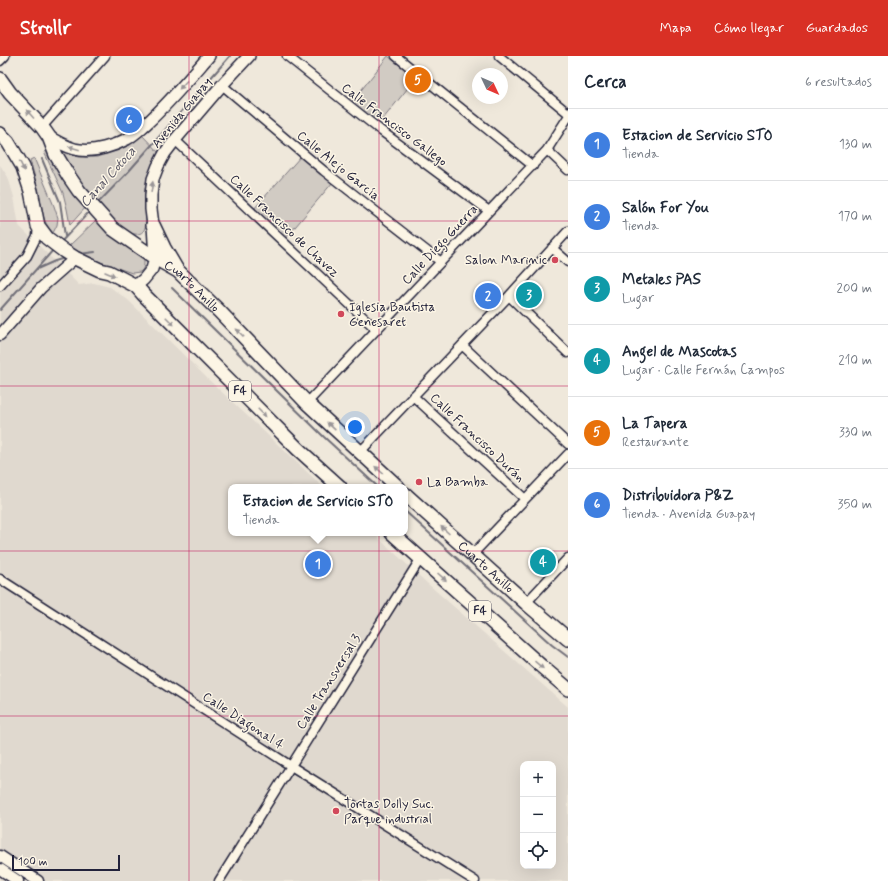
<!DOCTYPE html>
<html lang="es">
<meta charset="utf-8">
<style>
body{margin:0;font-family:Mynerve,sans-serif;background:#f2f2f3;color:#1f2937}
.controls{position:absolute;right:12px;bottom:12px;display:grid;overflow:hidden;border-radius:8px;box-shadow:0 4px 16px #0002}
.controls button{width:36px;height:36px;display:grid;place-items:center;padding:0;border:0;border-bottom:1px solid #e0e1e3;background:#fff;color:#1f2937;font:20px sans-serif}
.compass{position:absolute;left:472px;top:12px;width:36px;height:36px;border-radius:50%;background:#fff;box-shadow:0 4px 16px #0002;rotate:134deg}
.scale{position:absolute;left:12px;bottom:10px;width:108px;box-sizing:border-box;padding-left:4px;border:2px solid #22223b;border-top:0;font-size:11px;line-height:14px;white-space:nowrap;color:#22223b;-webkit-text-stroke:3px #fcf5e5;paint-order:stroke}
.you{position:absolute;left:355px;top:371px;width:14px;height:14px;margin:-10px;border:3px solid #fff;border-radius:50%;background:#1a73e8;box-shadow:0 0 0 6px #1a73e833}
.badge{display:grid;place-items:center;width:26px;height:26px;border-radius:50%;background:#d93025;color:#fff;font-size:13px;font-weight:700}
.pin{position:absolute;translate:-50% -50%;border:2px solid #fff;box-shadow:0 1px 4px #0006}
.popup{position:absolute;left:228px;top:428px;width:180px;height:52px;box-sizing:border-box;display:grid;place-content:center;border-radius:8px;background:#fff;filter:drop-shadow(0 1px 3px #0005);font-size:13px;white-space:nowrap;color:#747a83}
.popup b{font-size:15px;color:#1f2937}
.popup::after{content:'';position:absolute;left:50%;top:100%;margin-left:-8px;border:8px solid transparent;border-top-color:#fff}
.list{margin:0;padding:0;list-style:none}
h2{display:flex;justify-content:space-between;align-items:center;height:52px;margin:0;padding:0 16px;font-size:17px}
h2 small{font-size:13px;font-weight:400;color:#747a83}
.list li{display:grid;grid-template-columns:26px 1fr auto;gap:12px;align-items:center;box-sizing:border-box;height:72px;padding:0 16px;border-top:1px solid #e0e1e3}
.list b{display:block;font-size:15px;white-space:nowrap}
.list p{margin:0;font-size:13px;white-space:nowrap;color:#747a83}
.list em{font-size:13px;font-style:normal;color:#747a83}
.icon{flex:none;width:22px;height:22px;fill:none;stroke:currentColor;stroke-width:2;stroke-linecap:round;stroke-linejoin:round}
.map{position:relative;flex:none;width:568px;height:825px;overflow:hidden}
header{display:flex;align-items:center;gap:24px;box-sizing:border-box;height:56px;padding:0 20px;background:#d93025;color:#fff}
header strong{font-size:19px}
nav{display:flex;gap:22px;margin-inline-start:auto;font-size:14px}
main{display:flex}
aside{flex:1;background:#fff}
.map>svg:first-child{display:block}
.built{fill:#e0d9cf;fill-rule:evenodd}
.green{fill:#d1cbc3;stroke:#7a767f}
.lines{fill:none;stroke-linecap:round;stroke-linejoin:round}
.stream{stroke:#716f79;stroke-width:2}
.minor-casing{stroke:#22223b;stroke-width:11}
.tertiary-casing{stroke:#22223b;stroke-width:13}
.secondary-casing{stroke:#22223b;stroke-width:14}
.trunk-casing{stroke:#22223b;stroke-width:16}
.minor{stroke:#fcf5e5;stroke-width:8}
.tertiary{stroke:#fcf5e5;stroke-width:10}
.secondary{stroke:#fcf5e5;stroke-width:11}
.trunk{stroke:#fcf5e5;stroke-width:13}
.oneway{fill:#9a9698}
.grid{fill:none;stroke:#c2185b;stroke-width:1;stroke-opacity:0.55}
.poi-dot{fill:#d1495b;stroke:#fcf5e5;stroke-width:1.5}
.labels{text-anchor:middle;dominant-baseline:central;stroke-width:3;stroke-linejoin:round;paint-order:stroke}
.shield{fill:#fcf5e5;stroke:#63616e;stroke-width:1}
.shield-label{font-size:12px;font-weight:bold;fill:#22223b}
.street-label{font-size:13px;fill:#22223b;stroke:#fcf5e5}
.poi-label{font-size:13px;fill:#22223b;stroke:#fcf5e5;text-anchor:start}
.water-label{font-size:14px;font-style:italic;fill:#575564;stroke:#fcf5e5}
</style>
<header>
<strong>Strollr</strong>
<nav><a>Mapa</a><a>Cómo llegar</a><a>Guardados</a></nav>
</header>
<main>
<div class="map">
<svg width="568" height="825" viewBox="0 0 568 825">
<rect width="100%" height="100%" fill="#efe8db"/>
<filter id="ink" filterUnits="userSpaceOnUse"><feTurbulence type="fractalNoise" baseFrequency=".025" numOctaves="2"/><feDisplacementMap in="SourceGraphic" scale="8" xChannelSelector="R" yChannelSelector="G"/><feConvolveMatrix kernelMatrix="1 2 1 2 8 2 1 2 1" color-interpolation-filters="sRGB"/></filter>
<g filter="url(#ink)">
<path class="built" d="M 0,109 L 8,121 L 14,141 L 19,170 L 79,229 L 94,227 L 110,231 L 128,244 L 210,325 L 323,431 L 231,431 L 231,477 L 373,477 L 428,528 L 568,651 L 568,825 L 0,825 ZM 523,708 L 553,708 L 553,810 L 523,810 Z"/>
<path class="green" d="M 388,0 L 416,22 L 379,68 L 351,47 Z
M 142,79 L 160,98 C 155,105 149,114 147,123 C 145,129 144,137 145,144 C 145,162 153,187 123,175 L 88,138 L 68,108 L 60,93 L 78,101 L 97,101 L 114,95 L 129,88 Z
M 48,94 L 86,151 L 70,169 L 67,153 L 63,137 L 44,96 Z
M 301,100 L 333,126 L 285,183 L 253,154 Z
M 34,102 L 54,150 L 58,162 L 57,169 L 53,177 C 41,163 43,157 40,140 C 37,128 33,115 30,104 Z
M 96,164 L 143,201 L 144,204 L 144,209 L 143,213 L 140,216 L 132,217 L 91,203 L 69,190 Z"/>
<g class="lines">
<path class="stream" d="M 42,103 L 60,146 L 65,180
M 97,148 L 129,115 L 230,0
M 60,187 L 90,155
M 79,198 L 95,196
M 37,213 L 55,205 L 65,202
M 172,232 L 324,381 L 378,431
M 0,254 L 54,193
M 405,455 L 552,589 L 568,601"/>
<g class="minor-casing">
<path id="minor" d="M 287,0 L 380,74 L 489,155
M 396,0 L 533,110
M 499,0 L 568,57
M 0,5 L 5,0
M 222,29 L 324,115 L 441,206
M 42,71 L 105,0
M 175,84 L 377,274
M 547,94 L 568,114
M 552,192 L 568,206
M 0,230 L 27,200 L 37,180 L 38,170
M 509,240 L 568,297
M 462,289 L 568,388
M 413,340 L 525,443
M 307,347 L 547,94 L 568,61
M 360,396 L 509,240 L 568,175
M 472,499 L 568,398
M 0,523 L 291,710 L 475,825
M 526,547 L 568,502
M 219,825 L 421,502"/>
</g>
<g class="tertiary-casing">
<path id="tertiary" d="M 0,279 L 41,232 L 75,202
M 0,800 L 38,825
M 0,813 L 18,825"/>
</g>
<g class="secondary-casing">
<path id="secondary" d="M 49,81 C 58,86 69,93 80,94 C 95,96 114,90 127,83 C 134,79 140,73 146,68 C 169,47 189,23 209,0
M 136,230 L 144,223 L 152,213 L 155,202 L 153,169 L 151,153 L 151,139 L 153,123 L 158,110 L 165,97 L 175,84 L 222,29 L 249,0"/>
</g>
<g class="trunk-casing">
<g id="trunk">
<path id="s1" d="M 0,23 L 10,37 L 42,71 L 49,81 L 56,99 L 68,119 L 79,135 L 113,173 L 155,202 L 178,215 L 219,255 L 307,347 L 398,431"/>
<path d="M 0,78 L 8,86 L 23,111 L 31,135 L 38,170 L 47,182 L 64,195 L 75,202 L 100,214 L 109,216 L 136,230 L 143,238 L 298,393 L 340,431"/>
<path d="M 153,169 L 164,192 L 177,214"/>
<path id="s2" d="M 405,438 L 526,547 L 568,583"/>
<path d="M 392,477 L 541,610 L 568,633"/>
</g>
</g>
<use href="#minor" class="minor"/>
<use href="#tertiary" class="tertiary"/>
<use href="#secondary" class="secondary"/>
<use href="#trunk" class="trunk"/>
</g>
<defs><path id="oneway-solid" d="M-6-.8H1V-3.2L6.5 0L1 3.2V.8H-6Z"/></defs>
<g class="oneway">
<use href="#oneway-solid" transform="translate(183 29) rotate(132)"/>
<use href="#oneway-solid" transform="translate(30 58) rotate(-132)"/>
<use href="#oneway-solid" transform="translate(74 92) rotate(-164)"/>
<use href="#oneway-solid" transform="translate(22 110) rotate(64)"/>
<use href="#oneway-solid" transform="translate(152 131) rotate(-81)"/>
<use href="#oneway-solid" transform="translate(110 218) rotate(23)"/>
<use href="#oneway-solid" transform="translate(170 265) rotate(45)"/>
<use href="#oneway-solid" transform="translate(240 277) rotate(-134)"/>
<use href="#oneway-solid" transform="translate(262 357) rotate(45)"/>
<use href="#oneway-solid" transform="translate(331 370) rotate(-137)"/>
<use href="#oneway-solid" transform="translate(379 414) rotate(-138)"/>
<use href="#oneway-solid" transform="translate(445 474) rotate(-138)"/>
<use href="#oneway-solid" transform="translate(442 521) rotate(42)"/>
<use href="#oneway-solid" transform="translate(539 609) rotate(41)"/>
</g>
</g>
<path class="grid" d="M 189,0 L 189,825M 379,0 L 379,825M 0,165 L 568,165M 0,330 L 568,330M 0,495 L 568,495M 0,660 L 568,660"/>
<g class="poi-dot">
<circle cx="555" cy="204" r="4"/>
<circle cx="341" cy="258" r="4"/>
<circle cx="419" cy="426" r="4"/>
<circle cx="336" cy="755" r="4"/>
</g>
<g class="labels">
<g class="shield">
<rect x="229" y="325" width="22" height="20" rx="3"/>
<rect x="469" y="545" width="22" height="20" rx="3"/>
</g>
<g class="shield-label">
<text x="240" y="335">F4</text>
<text x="480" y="555">F4</text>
</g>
<g class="street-label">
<text transform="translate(182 57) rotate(-51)">Avenida Guapay</text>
<text transform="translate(394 69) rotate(37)">Calle Francisco Gallego</text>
<text transform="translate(338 110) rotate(39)">Calle Alejo García</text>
<text transform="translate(284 170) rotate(43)">Calle Francisco de Chavez</text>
<text transform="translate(440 189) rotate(-47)">Calle Diego Guerra</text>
<text stroke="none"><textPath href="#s1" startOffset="287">Cuarto Anillo</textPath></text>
<text transform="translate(477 382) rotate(43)">Calle Francisco Durán</text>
<text stroke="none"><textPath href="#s2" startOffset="109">Cuarto Anillo</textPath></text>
<text transform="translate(329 626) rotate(-58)">Calle Transversal 3</text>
<text transform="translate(243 665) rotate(33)">Calle Diagonal 4</text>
</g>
<g class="poi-label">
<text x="547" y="204" text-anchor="end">Salon Marinic</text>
<text x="349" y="251">Iglesia Bautista<tspan x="349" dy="15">Genesaret</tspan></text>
<text x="427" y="426">La Bamba</text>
<text x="344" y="748">Tortas Dolly Suc.<tspan x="344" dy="15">Parque industrial</tspan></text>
</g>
<g class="water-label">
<text transform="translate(108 121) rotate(-48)">Canal Cotoca</text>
</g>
</g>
</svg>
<div class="controls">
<button>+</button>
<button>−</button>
<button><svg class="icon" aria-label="locate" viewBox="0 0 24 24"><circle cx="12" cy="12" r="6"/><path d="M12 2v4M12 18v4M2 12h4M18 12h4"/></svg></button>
</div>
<svg class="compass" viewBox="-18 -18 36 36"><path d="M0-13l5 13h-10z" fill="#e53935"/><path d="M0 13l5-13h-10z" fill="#747a83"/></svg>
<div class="scale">100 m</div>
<div class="you"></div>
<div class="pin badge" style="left:318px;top:508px;background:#3f7fe0">1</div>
<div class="popup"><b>Estacion de Servicio STO</b>Tienda</div>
<div class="pin badge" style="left:488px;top:240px;background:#3f7fe0">2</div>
<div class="pin badge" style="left:529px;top:239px;background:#0f9aa8">3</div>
<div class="pin badge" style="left:543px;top:506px;background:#0f9aa8">4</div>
<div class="pin badge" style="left:418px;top:24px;background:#e8710a">5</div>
<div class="pin badge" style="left:129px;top:64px;background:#3f7fe0">6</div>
</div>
<aside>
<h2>Cerca<small>6 resultados</small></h2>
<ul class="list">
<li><span class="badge" style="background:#3f7fe0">1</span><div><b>Estacion de Servicio STO</b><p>Tienda</p></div><em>130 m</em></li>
<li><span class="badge" style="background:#3f7fe0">2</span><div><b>Salón For You</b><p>Tienda</p></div><em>170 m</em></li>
<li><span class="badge" style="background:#0f9aa8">3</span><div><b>Metales PAS</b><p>Lugar</p></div><em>200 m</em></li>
<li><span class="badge" style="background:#0f9aa8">4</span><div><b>Angel de Mascotas</b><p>Lugar · Calle Fernán Campos</p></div><em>210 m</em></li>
<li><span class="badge" style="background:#e8710a">5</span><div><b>La Tapera</b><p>Restaurante</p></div><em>330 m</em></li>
<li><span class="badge" style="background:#3f7fe0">6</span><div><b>Distribuidora P&amp;Z</b><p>Tienda · Avenida Guapay</p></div><em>350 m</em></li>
</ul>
</aside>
</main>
